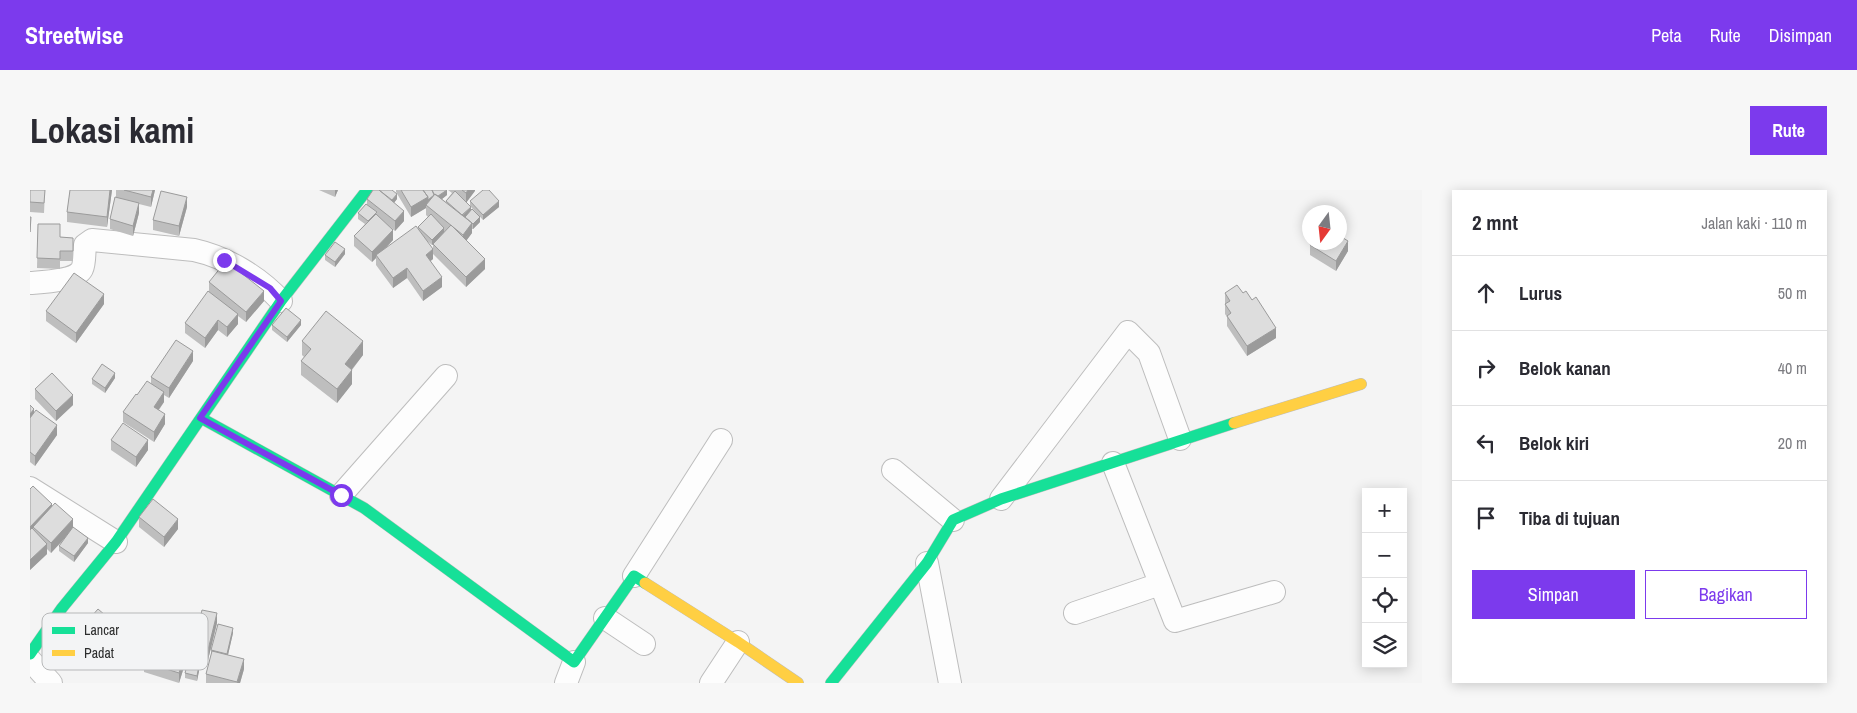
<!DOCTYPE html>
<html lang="id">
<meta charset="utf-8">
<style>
body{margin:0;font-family:"Archivo Narrow",sans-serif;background:#f7f7f7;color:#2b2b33}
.controls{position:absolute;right:15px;bottom:15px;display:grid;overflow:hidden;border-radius:0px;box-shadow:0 2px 12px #0003}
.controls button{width:45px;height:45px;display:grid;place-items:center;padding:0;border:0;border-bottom:1px solid #e1e1e2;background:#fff;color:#2b2b33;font:25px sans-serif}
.compass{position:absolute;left:1272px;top:15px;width:45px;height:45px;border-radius:50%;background:#fff;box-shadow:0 2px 12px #0003;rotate:195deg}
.stop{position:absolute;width:15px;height:15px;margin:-11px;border:4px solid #7c3aed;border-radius:50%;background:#fff}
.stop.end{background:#7c3aed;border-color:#fff;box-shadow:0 1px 5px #0008}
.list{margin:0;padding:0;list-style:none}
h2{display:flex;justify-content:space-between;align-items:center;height:65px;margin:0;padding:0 20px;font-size:21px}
h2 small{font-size:16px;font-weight:400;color:#7c7c81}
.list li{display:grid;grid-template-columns:32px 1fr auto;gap:15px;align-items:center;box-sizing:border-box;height:75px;padding:0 20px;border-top:1px solid #e1e1e2}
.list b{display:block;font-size:19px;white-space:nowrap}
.list em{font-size:16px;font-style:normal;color:#7c7c81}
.actions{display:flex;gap:10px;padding:15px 20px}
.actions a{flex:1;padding:11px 0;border:1px solid #7c3aed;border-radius:0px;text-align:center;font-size:18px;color:#7c3aed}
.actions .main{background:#7c3aed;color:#fff}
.icon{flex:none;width:28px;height:28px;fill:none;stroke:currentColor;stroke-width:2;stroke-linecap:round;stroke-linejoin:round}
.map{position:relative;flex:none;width:1392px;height:493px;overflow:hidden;border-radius:0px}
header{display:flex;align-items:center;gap:30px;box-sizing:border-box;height:70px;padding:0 25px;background:#7c3aed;color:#fff}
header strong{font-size:24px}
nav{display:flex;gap:28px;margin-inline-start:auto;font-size:18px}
.intro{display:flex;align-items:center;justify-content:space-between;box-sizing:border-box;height:120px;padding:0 30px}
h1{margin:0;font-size:35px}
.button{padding:12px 22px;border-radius:0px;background:#7c3aed;color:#fff;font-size:18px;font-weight:700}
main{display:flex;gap:30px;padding:0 30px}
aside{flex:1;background:#fff;border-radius:0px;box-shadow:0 2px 12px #0003}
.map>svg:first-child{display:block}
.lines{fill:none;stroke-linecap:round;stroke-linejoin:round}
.street-casing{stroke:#bdbdbd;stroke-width:24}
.fast-casing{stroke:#bdbdbd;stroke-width:12}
.slow-casing{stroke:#bdbdbd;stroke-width:12}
.street{stroke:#fdfdfd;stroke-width:22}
.fast{stroke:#16e098;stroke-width:11}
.slow{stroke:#ffcf43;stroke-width:11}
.wall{fill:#bebebe;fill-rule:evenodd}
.shaded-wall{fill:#9b9b9b}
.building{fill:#ddd;stroke:#9b9b9b}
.route{stroke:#7c3aed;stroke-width:6}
.key{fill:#f3f4f5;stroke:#b7b8b9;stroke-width:1}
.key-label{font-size:14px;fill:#2c2d2d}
</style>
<header>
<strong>Streetwise</strong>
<nav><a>Peta</a><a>Rute</a><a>Disimpan</a></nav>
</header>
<div class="intro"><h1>Lokasi kami</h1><a class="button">Rute</a></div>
<main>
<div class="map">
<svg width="1392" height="493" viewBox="0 0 1392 493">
<rect width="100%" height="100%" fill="#f4f4f4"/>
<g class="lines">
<g class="street-casing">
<path id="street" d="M 0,93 C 12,92 46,91 52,79 C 55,73 54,62 55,55 L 62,50 L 164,60 C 196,67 229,87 251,111
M 1083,273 L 1145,431 L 1244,402
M 863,280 L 923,330
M 0,298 L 86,352
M 311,305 L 416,186
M 971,309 L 1098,142 L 1119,163 L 1150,249
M 897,373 L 920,493
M 604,386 L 691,250
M 1045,423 L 1130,394
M 575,428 L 614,454
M 0,470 L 21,493
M 536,493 L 544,472
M 681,493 L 708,452"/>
</g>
<g class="fast-casing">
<path id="fast" d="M 171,228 L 334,318 L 544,472 L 604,386 L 615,393
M 0,464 L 32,418 L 86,352 L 251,111 L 337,0
M 801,493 L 897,373 L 923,330 L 971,309 L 1204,233"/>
</g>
<g class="slow-casing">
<path id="slow" d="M 1204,233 L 1331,194
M 615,393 L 708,452 L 768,493"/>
</g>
<use href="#street" class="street"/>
<use href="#fast" class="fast"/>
<use href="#slow" class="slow"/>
</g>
<path class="wall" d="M 0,0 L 15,0 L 14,23 L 0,22 Z
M 40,0 L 82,0 L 77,37 L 37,32 L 37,22 Z
M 86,0 L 125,0 L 121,17 L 109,14 L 109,23 L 103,46 L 80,39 L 80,29 L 86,7 Z
M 289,0 L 308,0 L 305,7 Z
M 366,0 L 417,0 L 417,5 L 412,9 L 416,12 L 416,11 L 422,3 L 418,0 L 445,0 L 436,12 L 440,16 L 440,11 L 469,17 L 453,30 L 441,17 L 441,20 L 450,32 L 443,39 L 442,39 L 442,43 L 436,51 L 455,79 L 436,97 L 403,64 L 403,69 L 400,71 L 412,97 L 393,111 L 377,88 L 363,98 L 346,75 L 346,68 L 342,72 L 324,56 L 324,46 L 335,34 L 328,29 L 328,23 L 337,14 L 337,9 L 367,9 L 364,12 L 374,31 L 365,41 L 359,36 L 363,50 L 356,58 L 388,39 L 388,37 L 398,27 L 396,25 L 396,18 L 381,27 L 366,2 ZM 395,49 L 402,55 L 403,55 L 403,59 Z
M 157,17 L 149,46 L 123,40 L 123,30 Z
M 8,34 L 30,47 L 43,48 L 43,71 L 30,71 L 30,79 L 7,78 Z
M 1280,55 L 1318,61 L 1306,81 L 1280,65 Z
M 315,64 L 305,77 L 295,70 L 295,65 Z
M 179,92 L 234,111 L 216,132 L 208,126 L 208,134 L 197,147 L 188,140 L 175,158 L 155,143 L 155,133 L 179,102 Z
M 1195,103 L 1213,103 L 1246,148 L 1217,166 L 1197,136 L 1197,127 L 1195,124 Z
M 74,114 L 46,153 L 16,131 L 16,121 Z
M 242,135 L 271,135 L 257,152 L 242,140 Z
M 272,151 L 333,165 L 322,180 L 322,194 L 307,213 L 271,185 L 271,171 L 274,167 L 272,165 Z
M 163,171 L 139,208 L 134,205 L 134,212 L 129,220 L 135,234 L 124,252 L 93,232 L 93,222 L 107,205 L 121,193 L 121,187 Z
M 85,188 L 75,203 L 62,194 L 62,189 Z
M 5,199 L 43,215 L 26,231 L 5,209 Z
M 0,215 L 4,223 L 27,245 L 5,276 L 0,272 Z
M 81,250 L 118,260 L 106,277 L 81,260 Z
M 0,299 L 22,316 L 58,353 L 44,372 L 29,361 L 29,356 L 35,348 L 21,363 L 17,359 L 17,364 L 0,380 Z
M 109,327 L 148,339 L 134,357 L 109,337 Z
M 187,433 L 178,470 L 163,466 L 163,456 Z
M 83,442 L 62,466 L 47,453 L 47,443 Z
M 203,443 L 198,465 L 214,479 L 210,493 L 176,493 L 176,484 L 181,465 L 181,460 Z
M 114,472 L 154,477 L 149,493 L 114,482 Z
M 169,481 L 167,491 L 155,488 L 155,483 Z"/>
<path class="shaded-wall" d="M 80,0 L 82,0 L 77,37 L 77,27 Z
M 123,0 L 125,0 L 121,17 L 121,7 Z
M 305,0 L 308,0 L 305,7 Z
M 417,0 L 417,5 L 407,13 L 407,7 Z
M 438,0 L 445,0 L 445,1 L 436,13 L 436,3 Z
M 367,4 L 367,9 L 361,17 L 361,11 Z
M 404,6 L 396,15 L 396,18 L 381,27 L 381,17 L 398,7 Z
M 157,7 L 157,17 L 149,46 L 149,36 Z
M 469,11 L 469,17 L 453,30 L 453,25 Z
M 109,13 L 109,23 L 103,46 L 103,36 Z
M 441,17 L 441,22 L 432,31 L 432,26 Z
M 374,21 L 374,31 L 365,41 L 365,31 Z
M 450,27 L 450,32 L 443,39 L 443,34 Z
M 442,33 L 442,43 L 433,55 L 433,45 Z
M 414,38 L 414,43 L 402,55 L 402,50 Z
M 363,40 L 363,50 L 347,67 L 346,65 L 346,68 L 342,72 L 342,62 Z
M 1318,51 L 1318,61 L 1306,81 L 1306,71 Z
M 315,59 L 315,64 L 305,77 L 305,72 Z
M 403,59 L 403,69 L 396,75 L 396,65 Z
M 455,69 L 455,79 L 436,97 L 436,87 Z
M 377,78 L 377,88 L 363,98 L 363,88 Z
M 412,87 L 412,97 L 393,111 L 393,101 Z
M 234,101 L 234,111 L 216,132 L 216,122 Z
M 74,104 L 74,114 L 46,153 L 46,143 Z
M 208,124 L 208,134 L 197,147 L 197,137 Z
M 188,130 L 188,140 L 175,158 L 175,148 Z
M 271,130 L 271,135 L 257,152 L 257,147 Z
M 1246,138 L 1246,148 L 1217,166 L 1217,156 Z
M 333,151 L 333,165 L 315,188 L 315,174 Z
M 163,161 L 163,171 L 139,208 L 139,198 Z
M 322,180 L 322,194 L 307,213 L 307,199 Z
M 85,183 L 85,188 L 75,203 L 75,198 Z
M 134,202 L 134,212 L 124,226 L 124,217 Z
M 43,205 L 43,215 L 26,231 L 26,221 Z
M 4,219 L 4,224 L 0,229 L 0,224 Z
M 135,224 L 135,234 L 124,252 L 124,242 Z
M 27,235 L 27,245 L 5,276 L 5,266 Z
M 118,250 L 118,260 L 106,277 L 106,267 Z
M 22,314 L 22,324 L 3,337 L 3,344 L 0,347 L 0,337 Z
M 43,329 L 43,339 L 21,363 L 21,353 Z
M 148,329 L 148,339 L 134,357 L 134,347 Z
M 58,348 L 58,353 L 44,372 L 44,366 Z
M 17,354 L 17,364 L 0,380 L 0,370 Z
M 187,423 L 187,433 L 178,470 L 178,460 Z
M 83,432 L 83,442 L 62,466 L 62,456 Z
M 203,438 L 203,443 L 197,469 L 197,464 Z
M 154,467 L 154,477 L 149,493 L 149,483 Z
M 214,469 L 214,479 L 210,493 L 207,493 Z
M 169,475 L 169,481 L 167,491 L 167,486 Z"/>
<path class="building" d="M 0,0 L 15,0 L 14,13 L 0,12 Z
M 40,0 L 80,0 L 77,27 L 37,22 Z
M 94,0 L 123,0 L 121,7 Z
M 343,0 L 349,0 L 374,21 L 365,31 L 337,9 Z
M 349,0 L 362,0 L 367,4 L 362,10 Z
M 371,0 L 393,0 L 398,7 L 381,17 Z
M 393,0 L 417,0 L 408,6 L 404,4 L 402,0 L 404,5 L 398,10 L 398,7 Z
M 432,0 L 438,0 L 436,3 Z
M 453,0 L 459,0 L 469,11 L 453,25 L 440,11 Z
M 131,1 L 157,7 L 149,36 L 123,30 Z
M 425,1 L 441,17 L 432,25 L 416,11 Z
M 405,4 L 442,33 L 433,45 L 396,15 Z
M 85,7 L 109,13 L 103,36 L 80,29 Z
M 336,14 L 347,22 L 338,31 L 328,23 Z
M 442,19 L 450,27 L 443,34 L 435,27 Z
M 346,24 L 363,40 L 342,62 L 324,46 Z
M 401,24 L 414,38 L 402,50 L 388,37 Z
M 0,27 L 1,27 L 0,42 Z
M 8,34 L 30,34 L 30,47 L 43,48 L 43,61 L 30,61 L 30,69 L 7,68 Z
M 421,35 L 455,69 L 436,87 L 403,54 Z
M 386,36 L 403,59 L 396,65 L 412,87 L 393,101 L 377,78 L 363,88 L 346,65 Z
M 1310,46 L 1318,51 L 1306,71 L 1280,55 L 1282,52 L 1310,52 Z
M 305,52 L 315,59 L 305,72 L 295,65 Z
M 196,71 L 234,101 L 216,122 L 179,92 Z
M 44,83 L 74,104 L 46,143 L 16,121 Z
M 1207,95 L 1213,103 L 1216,101 L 1222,110 L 1226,107 L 1246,138 L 1217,156 L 1197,126 L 1201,123 L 1195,114 L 1200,111 L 1195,103 Z
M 178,101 L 208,124 L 197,137 L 188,130 L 175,148 L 155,133 Z
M 256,118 L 271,130 L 257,147 L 242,135 Z
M 296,121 L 333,151 L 315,174 L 322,180 L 307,199 L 271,171 L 281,159 L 272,151 Z
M 146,150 L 163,161 L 139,198 L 121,187 Z
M 72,174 L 85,183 L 75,198 L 62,189 Z
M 22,183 L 43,205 L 26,221 L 5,199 Z
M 117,191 L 134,202 L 124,217 L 135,224 L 124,242 L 93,222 L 106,204 L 107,205 Z
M 0,215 L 4,219 L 0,224 Z
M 6,220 L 27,235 L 5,266 L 0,262 L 0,228 Z
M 93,233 L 118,250 L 106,267 L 81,250 Z
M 3,296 L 22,314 L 0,337 L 0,299 Z
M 123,309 L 148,329 L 134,347 L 109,327 Z
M 25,313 L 43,329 L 21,353 L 3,337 Z
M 43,337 L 58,348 L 44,366 L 29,356 Z
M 2,338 L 17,354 L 0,370 L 0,340 Z
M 68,419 L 83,432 L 62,456 L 47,443 Z
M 172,420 L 187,423 L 178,460 L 163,456 Z
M 188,434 L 203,438 L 197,464 L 181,460 Z
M 118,457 L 154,467 L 149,483 L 114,472 Z
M 182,461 L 214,469 L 207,492 L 176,484 Z
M 158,472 L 169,475 L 167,486 L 155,483 Z"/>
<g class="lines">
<path class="route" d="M 194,70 L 240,98 L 251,111 L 170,228 L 311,305"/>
</g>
<rect x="12" y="423" width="166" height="57" rx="8" class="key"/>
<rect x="22" y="437" width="23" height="7" fill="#16e098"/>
<rect x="22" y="460" width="23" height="6" fill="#ffcf43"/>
<g class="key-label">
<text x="54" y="445">Lancar</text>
<text x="54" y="468">Padat</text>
</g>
</svg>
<div class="controls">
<button>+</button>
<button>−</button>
<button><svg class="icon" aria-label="locate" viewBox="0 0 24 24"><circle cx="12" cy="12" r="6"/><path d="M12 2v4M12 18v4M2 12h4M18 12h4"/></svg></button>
<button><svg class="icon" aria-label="layers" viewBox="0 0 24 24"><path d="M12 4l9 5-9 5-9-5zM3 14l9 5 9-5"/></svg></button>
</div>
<svg class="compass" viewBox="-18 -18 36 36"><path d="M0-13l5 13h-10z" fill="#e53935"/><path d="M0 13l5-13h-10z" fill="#7c7c81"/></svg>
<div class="stop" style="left:311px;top:305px"></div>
<div class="stop end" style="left:194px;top:70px"></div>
</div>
<aside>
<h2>2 mnt<small>Jalan kaki · 110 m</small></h2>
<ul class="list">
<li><svg class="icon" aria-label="ahead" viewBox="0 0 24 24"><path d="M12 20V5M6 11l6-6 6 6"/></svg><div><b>Lurus</b></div><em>50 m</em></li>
<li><svg class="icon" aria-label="right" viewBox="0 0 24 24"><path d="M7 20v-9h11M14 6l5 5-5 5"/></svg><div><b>Belok kanan</b></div><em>40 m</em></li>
<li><svg class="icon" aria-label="left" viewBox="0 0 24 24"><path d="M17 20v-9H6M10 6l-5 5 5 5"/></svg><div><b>Belok kiri</b></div><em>20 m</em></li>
<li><svg class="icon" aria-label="arrive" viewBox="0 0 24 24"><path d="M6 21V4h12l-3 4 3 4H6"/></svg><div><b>Tiba di tujuan</b></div></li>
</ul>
<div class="actions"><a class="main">Simpan</a><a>Bagikan</a></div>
</aside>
</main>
